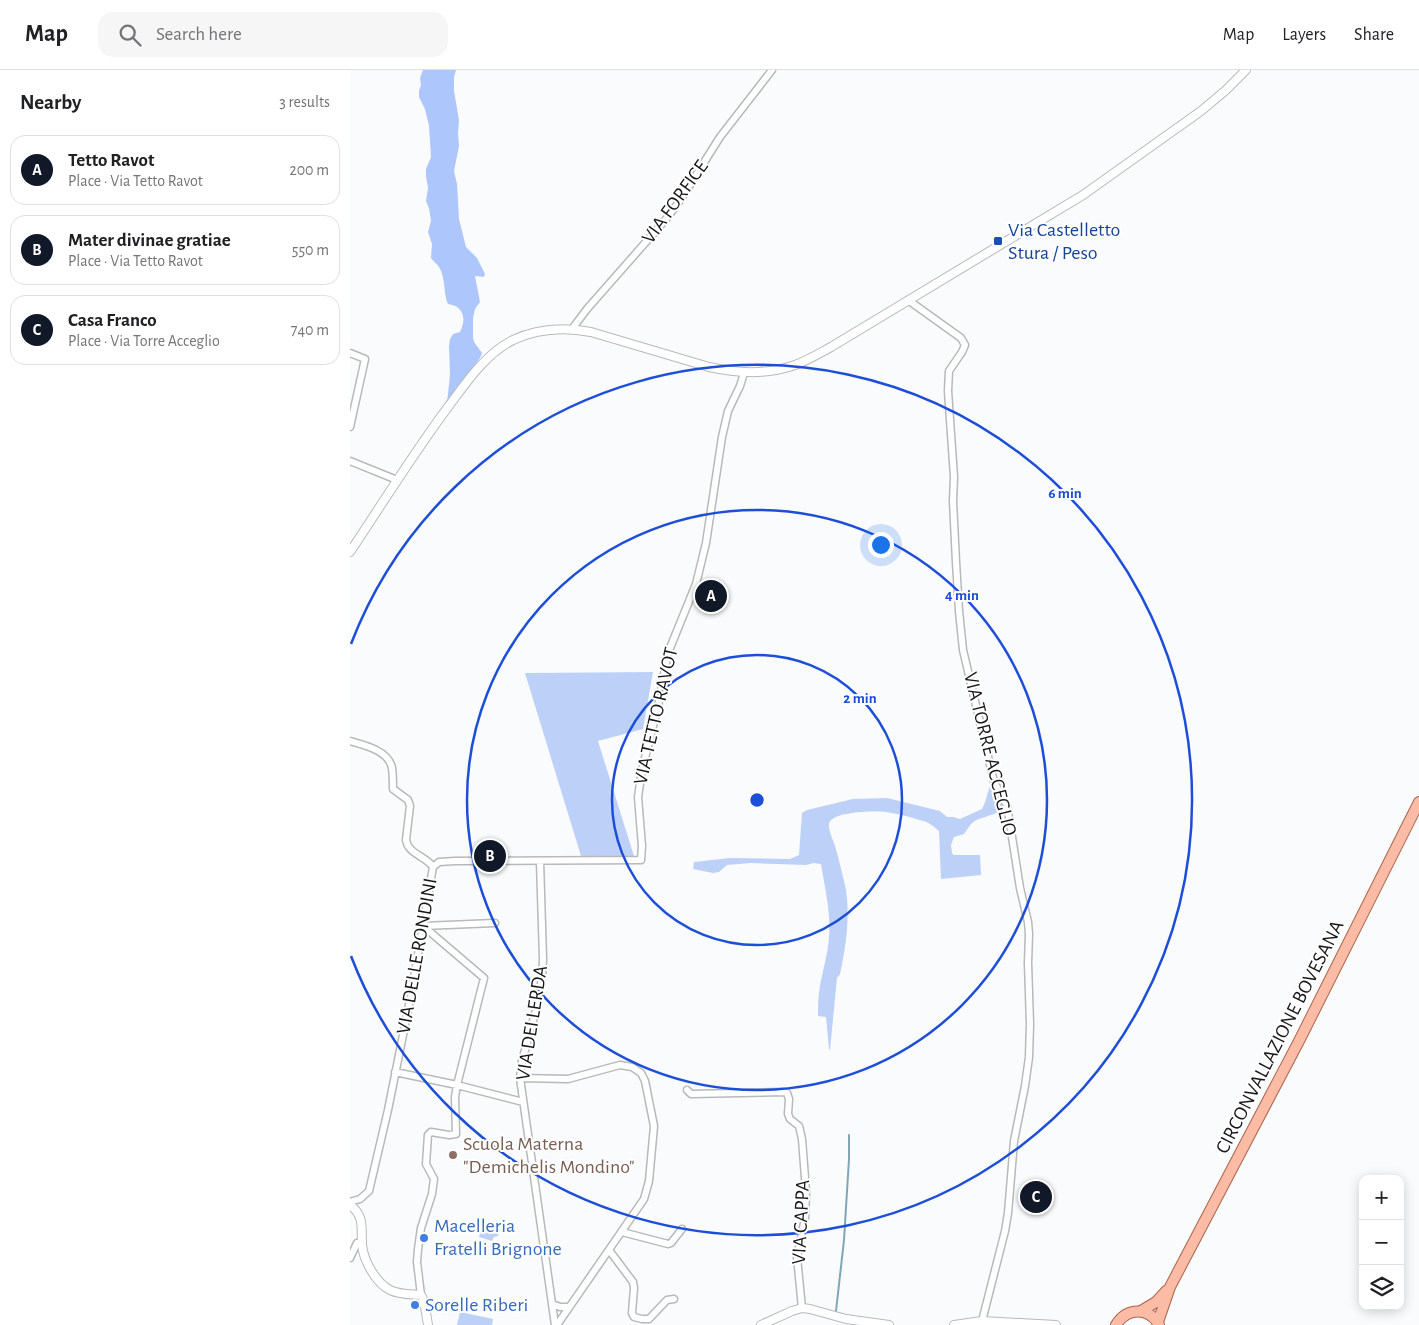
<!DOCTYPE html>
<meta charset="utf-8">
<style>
body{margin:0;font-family:"Alegreya Sans",sans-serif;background:#f6f6f6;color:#202124}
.controls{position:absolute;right:15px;bottom:15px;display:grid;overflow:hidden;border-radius:10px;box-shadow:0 2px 12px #0003}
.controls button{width:45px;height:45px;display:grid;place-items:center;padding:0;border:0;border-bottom:1px solid #e0e0e0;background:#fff;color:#202124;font:25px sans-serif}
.you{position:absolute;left:530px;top:474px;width:18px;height:18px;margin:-12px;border:4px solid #fff;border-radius:50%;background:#1a73e8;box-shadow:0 0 0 8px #1a73e833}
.badge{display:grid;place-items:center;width:32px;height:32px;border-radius:50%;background:#111827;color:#fff;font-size:16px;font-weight:700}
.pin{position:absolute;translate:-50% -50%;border:2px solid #fff;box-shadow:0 1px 5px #0006}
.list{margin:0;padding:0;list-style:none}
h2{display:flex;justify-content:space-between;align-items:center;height:65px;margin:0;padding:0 20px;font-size:21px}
h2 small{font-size:16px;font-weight:400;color:#757577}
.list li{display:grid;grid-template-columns:32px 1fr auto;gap:15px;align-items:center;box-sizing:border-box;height:70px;margin:0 10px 10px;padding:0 10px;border:1px solid #e0e0e0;border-radius:15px}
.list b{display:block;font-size:19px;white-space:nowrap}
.list p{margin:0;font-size:16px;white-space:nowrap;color:#757577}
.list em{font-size:16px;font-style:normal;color:#757577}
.icon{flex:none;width:28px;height:28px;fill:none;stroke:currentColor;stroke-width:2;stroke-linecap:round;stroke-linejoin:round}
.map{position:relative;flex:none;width:1069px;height:1255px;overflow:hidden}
header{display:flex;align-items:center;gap:30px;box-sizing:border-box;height:70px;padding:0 25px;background:#fff;border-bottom:1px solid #e0e0e0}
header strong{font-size:24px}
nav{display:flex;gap:28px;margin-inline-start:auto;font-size:18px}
.search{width:350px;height:45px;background:#f6f6f6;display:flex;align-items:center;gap:12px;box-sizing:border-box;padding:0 18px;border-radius:15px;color:#757577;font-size:19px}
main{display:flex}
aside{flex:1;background:#fff}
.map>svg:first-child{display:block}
.green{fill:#bdd1f8}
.forest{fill:#adc7fc}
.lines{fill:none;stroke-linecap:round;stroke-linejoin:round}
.stream{stroke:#7fa6b6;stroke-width:2}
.minor-casing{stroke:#b8b9ba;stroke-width:9}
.tertiary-casing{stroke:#b8b9ba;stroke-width:10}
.primary-casing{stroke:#a9644c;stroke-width:12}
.minor{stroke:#fff;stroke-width:6}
.tertiary{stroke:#fff;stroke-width:8}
.primary{stroke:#fbbba4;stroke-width:10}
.ring{fill:none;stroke:#1d4ed8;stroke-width:2.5}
.transit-dot{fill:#1a4fb4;stroke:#fff;stroke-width:2}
.education-dot{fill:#8d6e63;stroke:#fff;stroke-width:2}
.shop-dot{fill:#3f7fe0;stroke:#fff;stroke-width:2}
.labels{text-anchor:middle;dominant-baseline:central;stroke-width:4;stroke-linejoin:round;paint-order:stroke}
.street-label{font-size:20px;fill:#171818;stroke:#fff}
.transit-label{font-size:20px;fill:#164399;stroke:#fff;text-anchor:start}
.education-label{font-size:20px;fill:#785e54;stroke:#fff;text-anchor:start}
.shop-label{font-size:20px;fill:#366cbe;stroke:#fff;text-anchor:start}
.centre{fill:#1d4ed8;stroke:#fff;stroke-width:2.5}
.ring-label{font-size:15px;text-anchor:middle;font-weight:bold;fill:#1d4ed8;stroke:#fff;stroke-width:4;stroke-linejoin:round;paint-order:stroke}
</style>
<header>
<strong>Map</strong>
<div class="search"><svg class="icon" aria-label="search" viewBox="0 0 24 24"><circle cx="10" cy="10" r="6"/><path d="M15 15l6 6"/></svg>Search here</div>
<nav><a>Map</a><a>Layers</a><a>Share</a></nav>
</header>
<main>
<aside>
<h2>Nearby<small>3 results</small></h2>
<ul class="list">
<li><span class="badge">A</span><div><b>Tetto Ravot</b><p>Place · Via Tetto Ravot</p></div><em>200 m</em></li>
<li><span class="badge">B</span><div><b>Mater divinae gratiae</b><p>Place · Via Tetto Ravot</p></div><em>550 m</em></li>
<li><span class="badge">C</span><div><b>Casa Franco</b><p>Place · Via Torre Acceglio</p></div><em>740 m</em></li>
</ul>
</aside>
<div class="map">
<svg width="1069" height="1255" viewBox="0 0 1069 1255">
<rect width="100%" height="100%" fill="#fafbfd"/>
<path class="green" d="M 303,602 L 293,659 L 248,671 L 284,786 L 231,786 L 175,603 Z
M 642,712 L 655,738 L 644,744 L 626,750 L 621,754 L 614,764 L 604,767 L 601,775 L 602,783 L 604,785 L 630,785 L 631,805 L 591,809 L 589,761 C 584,757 579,752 573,751 C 561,747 549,744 536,742 C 526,741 481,741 479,754 C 478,760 483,769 485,776 C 489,790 493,806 496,820 C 500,848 496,876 490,904 L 487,908 L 480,980 L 479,979 L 476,947 L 468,946 C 468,936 468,926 470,916 C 473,899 478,883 479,867 C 481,842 475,819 471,794 L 464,793 L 456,795 L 401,793 L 377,795 L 369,802 L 363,803 L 343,799 L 344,792 L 380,788 L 440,789 L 449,785 L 452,743 L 457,740 L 503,729 L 537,728 L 590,741 L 597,747 L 603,747 L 610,749 L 632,739 C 637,730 637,721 642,712 Z
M 133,1154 L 150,1158 L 148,1166 L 144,1167 L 142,1171 L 129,1167 Z
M 110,1242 L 143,1249 L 142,1255 L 107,1255 Z"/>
<path class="forest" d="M 73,0 L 106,0 L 104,7 L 104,21 L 109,50 L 108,63 L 109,76 L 104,101 L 107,114 L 109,149 L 116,177 L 127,188 L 135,204 L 134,207 L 125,206 L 130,232 L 125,239 L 123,248 L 123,267 L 124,272 L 132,283 C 131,288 127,291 125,296 L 97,333 L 100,305 L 99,276 L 100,269 L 103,264 L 110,262 C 117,248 113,236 98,234 C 93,223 96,208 89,197 C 87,194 83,191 81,188 L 82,174 L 78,162 L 81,151 L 79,138 L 76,131 L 78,118 L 76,106 L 76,99 L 81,87 L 79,56 L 75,39 L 69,27 L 69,21 L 71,15 L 70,8 Z"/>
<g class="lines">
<path class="stream" d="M 486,1241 L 494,1170 L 499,1089 L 499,1065"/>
<g class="minor-casing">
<path id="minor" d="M 558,230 L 611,268 L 615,275 L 612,282 L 599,301 L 598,321 L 604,407 L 603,431 L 606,492 L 609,541 L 613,580 L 644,712 L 657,735 L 670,818 L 678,852 L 679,864 L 678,893 L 680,954 L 679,987 L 675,1016 L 664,1071 L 658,1143 L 655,1161 L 631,1255
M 222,259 L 237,239 L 317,148 L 331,129 L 370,67 L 422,0
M 0,283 L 15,289 L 0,357
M 0,391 L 47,410
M 0,671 C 15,675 39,681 42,698 C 43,705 43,712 43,719 L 58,730 L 60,736 L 56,770 C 58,784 76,786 83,797
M 190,791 L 193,889 L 192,908 L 186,940 L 172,991 L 170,1008 L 205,1255
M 83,797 L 89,792 L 105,791 L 291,790 L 292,776 L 288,727 L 292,700 L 308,636 L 318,583 L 346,514 L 356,473 L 372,367 L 378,341 L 390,316 L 394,303
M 73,856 L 145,853
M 45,1002 L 107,1015 L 173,1032
M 170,1008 L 218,1009 L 270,995 L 282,997 L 291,1003 L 295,1011 L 304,1056 L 299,1111 L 294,1129 L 207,1255
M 337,1020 L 341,1024 L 433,1022 L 437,1023 L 439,1029 L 438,1044 L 440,1049 L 449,1056 L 452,1069 L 456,1121 L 455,1148 L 447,1187 L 452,1238
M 0,1132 L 10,1129 L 19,1121 L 38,1040 L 61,925 L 83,797
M 272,1162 L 318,1174 L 321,1173 L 332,1159
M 259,1180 L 283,1212 L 284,1218 L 282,1243 L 284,1247 L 292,1249 L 299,1249 L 317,1230 L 324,1229
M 0,1188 L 7,1173 L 12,1172
M 71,1225 L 67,1192 L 68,1179 L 71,1158 L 82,1124 L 84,1109 L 76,1094 L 78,1065 L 81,1062 L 99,1065 L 106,1064 L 105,1027 L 107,1015 L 134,908 L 73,856
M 202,1234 L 210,1237 L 219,1237"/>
</g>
<g class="tertiary-casing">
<path id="tertiary" d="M 0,482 C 32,434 63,384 98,337 C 116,313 135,284 163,270 C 189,258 214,257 241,262 L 359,297 C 387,303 414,305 442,296 C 455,292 468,284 481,277 L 733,125 L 851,41 L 876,20 L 896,0
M 0,1135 C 15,1146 11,1159 12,1174 C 13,1190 26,1213 40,1220 C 50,1225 61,1224 71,1225 L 74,1231 L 78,1255
M 411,1255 L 442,1241 L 452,1238 L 460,1239 L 496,1249 L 539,1255
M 604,1255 L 632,1251 L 706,1255"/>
</g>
<g class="primary-casing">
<path id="primary" d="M 791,1241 L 806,1232 L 816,1221
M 808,1252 L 820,1217 L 949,971 L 1069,732
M 766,1255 C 777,1237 799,1237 809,1255"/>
</g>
<use href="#minor" class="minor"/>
<use href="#tertiary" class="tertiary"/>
<use href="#primary" class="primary"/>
</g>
<g class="ring">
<circle cx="407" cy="730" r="145"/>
<circle cx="407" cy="730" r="290"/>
<path d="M1 574A435 435 0 1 1 1 886"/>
</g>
<rect class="transit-dot" x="643" y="166" width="10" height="10" rx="2.5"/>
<circle class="education-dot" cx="103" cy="1085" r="5"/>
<g class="shop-dot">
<circle cx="74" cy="1168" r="5"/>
<circle cx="65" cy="1235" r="5"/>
</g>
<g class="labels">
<g class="street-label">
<text transform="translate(325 132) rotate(-54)">VIA FORFICE</text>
<text transform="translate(306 646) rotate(-77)">VIA TETTO RAVOT</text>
<text transform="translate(640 684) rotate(76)">VIA TORRE ACCEGLIO</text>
<text transform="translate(67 886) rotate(-80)">VIA DELLE RONDINI</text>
<text transform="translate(182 953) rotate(-81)">VIA DEI LERDA</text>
<text transform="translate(930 967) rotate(-63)">CIRCONVALLAZIONE BOVESANA</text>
<text transform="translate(451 1152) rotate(-87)">VIA CAPPA</text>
</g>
<g class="transit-label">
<text x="658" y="160">Via Castelletto<tspan x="658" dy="23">Stura / Peso</tspan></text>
</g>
<g class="education-label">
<text x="113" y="1074">Scuola Materna<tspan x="113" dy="23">"Demichelis Mondino"</tspan></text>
</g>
<g class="shop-label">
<text x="84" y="1156">Macelleria<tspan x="84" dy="23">Fratelli Brignone</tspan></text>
<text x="75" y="1235">Sorelle Riberi</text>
</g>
</g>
<circle cx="407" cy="730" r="8" class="centre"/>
<g class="ring-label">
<text x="715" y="428">6 min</text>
<text x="612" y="530">4 min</text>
<text x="510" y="633">2 min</text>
</g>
</svg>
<div class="controls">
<button>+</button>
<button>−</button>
<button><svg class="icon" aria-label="layers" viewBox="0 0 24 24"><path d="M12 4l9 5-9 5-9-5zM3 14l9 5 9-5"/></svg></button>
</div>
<div class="you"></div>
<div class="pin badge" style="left:361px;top:526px">A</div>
<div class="pin badge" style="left:140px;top:786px">B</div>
<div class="pin badge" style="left:686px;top:1127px">C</div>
</div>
</main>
